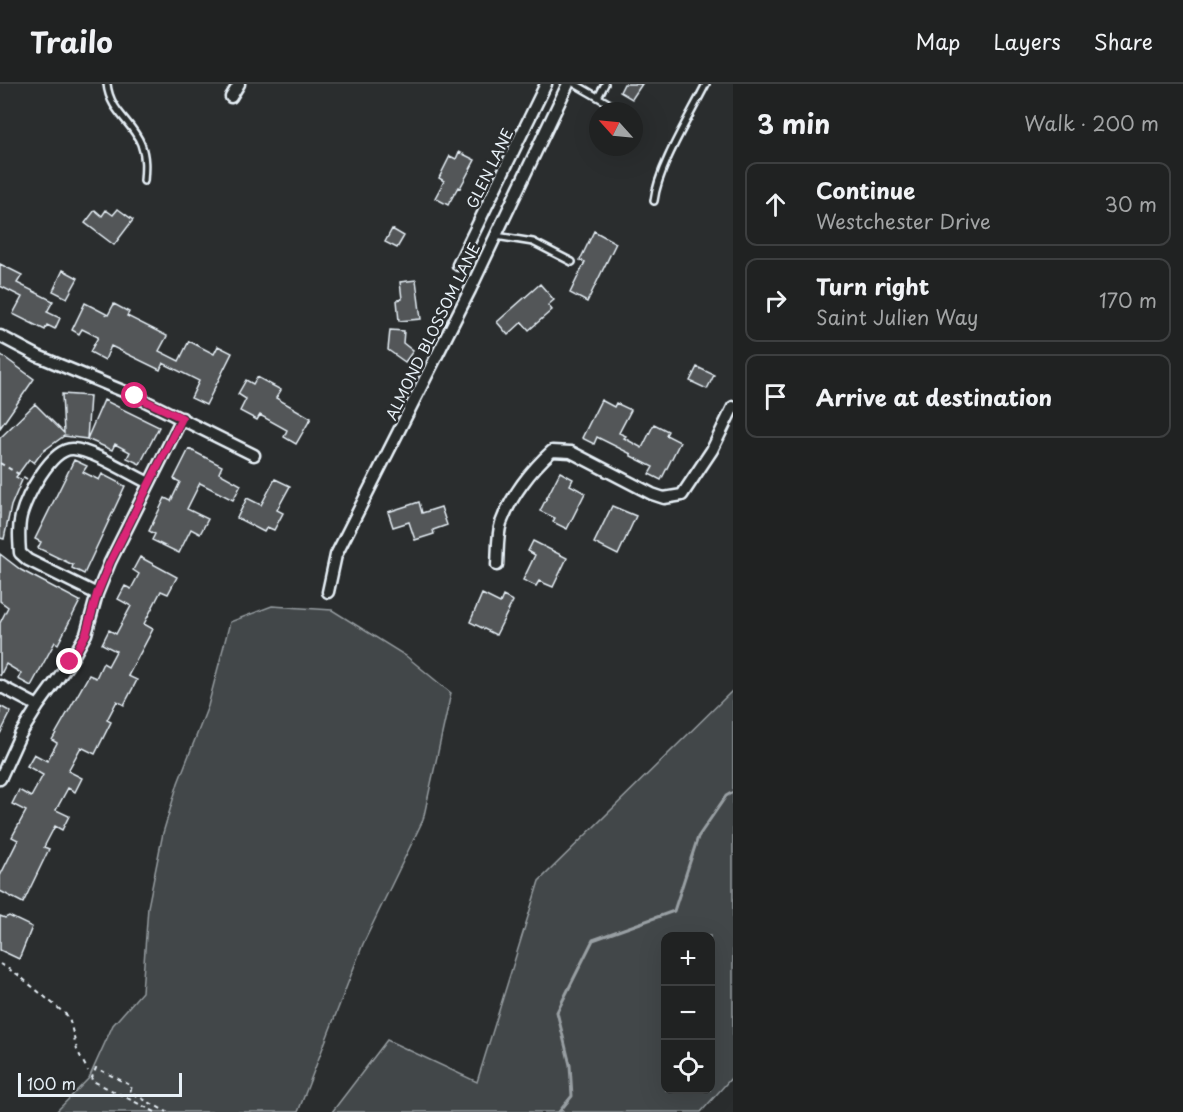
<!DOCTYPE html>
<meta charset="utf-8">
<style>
body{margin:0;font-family:"Playpen Sans",sans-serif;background:#2d2f2f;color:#f1f3f6}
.controls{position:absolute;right:18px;bottom:18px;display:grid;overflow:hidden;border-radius:12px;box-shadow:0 6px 24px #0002}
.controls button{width:54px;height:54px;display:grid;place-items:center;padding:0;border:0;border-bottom:2px solid #3d3f40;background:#202222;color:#f1f3f6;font:30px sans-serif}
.compass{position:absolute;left:589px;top:18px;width:54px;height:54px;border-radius:50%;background:#202222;box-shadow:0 6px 24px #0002;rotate:297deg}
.scale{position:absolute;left:18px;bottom:15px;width:164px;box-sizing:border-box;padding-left:6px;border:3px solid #e8f1f8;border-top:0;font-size:16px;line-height:21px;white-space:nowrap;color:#e8f1f8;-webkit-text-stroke:4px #2a2d2e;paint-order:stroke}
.stop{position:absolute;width:18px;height:18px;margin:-14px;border:4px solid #db2777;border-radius:50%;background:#fff}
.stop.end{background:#db2777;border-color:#fff;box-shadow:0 2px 6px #0008}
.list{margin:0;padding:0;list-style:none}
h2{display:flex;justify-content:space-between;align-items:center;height:78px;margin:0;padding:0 24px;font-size:26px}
h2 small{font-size:20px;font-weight:400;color:#a2a4a5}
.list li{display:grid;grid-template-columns:39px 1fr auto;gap:18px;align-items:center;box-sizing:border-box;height:84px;margin:0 12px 12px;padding:0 12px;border:2px solid #3d3f40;border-radius:12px}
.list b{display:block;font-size:22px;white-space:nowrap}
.list p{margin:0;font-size:20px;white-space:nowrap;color:#a2a4a5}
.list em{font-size:20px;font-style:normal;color:#a2a4a5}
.icon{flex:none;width:33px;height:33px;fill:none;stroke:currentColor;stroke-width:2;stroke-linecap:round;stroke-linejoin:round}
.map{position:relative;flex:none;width:733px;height:1028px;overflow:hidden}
header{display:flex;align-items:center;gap:36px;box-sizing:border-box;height:84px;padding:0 30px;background:#202222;border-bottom:2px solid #3d3f40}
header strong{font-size:28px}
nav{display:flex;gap:33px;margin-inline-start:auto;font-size:21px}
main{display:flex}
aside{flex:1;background:#202222}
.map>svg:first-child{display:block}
.green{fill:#424648;stroke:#959ca0;stroke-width:1.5;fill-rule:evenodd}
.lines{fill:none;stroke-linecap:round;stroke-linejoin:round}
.stream{stroke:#989fa3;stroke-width:3}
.building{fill:#535759;stroke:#e8f1f8;stroke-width:1.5}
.service-casing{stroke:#e8f1f8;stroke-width:10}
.minor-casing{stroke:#e8f1f8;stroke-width:15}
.path{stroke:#e8f1f8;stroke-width:2;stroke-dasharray:4.5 4.5;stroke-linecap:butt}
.service{stroke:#2a2d2e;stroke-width:5}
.minor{stroke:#2a2d2e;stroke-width:10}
.route{stroke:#db2777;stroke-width:8}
.labels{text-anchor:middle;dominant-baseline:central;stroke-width:5;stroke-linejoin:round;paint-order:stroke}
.street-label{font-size:15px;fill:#e8f1f8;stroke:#2a2d2e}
</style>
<header>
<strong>Trailo</strong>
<nav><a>Map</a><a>Layers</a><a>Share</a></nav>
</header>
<main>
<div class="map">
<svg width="733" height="1028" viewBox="0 0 733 1028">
<rect width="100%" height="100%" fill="#2a2d2e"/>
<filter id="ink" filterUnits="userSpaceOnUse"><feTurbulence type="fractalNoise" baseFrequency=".0167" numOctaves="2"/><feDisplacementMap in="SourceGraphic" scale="12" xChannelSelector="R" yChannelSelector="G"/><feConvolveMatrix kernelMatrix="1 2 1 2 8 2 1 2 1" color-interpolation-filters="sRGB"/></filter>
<g filter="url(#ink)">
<path class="green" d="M 272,522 L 332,526 L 406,572 L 451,609 L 423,736 L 363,860 L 298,1028 L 56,1028 L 89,994 L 113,941 L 142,908 L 148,823 L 163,749 L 178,699 L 208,622 L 230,538 Z
M 733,606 L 733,992 L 701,1028 L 332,1028 L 387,956 L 477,998 L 539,797 ZM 666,852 L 710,852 L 710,1006 L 666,1006 Z"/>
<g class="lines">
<path class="stream" d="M 559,1028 L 572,1012 L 570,981 L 557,928 L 593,856 L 674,827 L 698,753 L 726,712 L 733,708"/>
</g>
<path class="building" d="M 624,0 L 642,0 L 632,15 L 620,8 Z
M 459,68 L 475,76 L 460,104 L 458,103 L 448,121 L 435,114 L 444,97 L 439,94 L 450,72 L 456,75 Z
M 118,125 L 133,136 L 114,161 L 85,139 L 95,126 L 102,132 L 106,126 L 113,131 Z
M 392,145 L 404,152 L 397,164 L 385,158 Z
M 594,147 L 616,159 L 587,218 L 570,209 L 585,178 L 580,176 Z
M 0,180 L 22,191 L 17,199 L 53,217 L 47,228 L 60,234 L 55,245 L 47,241 L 45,246 L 13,230 L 22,213 L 0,202 Z
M 63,186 L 78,194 L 67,214 L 53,207 Z
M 416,196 L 421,235 L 399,237 L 397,216 L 402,215 L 400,198 Z
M 540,200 L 554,216 L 548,221 L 552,226 L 529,246 L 522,238 L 508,251 L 497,238 Z
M 85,219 L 108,231 L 114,220 L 129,228 L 127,232 L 167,252 L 159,267 L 179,277 L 189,257 L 214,270 L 218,262 L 232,269 L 206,321 L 191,314 L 199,297 L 163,279 L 160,286 L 111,262 L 105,276 L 90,268 L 98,253 L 82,245 L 79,250 L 72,246 Z
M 390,246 L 404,247 L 403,259 L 413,267 L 405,278 L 388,266 Z
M 0,270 L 34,295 L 0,344 Z
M 697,283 L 714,291 L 707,305 L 690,297 Z
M 257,293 L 281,306 L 276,314 L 311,334 L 296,360 L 284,353 L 287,346 L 260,331 L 257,336 L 240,327 L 246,315 L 238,310 L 246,296 L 253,300 Z
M 62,310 L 90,312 L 87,355 L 104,316 L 159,343 L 140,380 L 127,374 L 130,368 L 115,360 L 112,366 L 87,355 L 64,352 L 42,368 L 34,379 L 29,375 L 16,393 L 22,396 L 11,422 L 4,455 L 0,454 L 0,354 L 35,320 L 64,349 Z
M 601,316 L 614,323 L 616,319 L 631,326 L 619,349 L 626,352 L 624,354 L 642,364 L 654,340 L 668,347 L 666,351 L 680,358 L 661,396 L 649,390 L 653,383 L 631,372 L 631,370 L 597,353 L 594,360 L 582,354 Z
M 189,365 L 222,382 L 219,389 L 241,401 L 233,416 L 200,399 L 187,425 L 208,435 L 200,450 L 191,445 L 179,469 L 152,456 L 155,450 L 149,447 L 165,414 L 171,417 L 180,398 L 174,395 Z
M 74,376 L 87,382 L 83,388 L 99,396 L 102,390 L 125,402 L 84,490 L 72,484 L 73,481 L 38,464 L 41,458 L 35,455 Z
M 560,388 L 573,395 L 570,401 L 585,409 L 567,445 L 553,438 L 555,434 L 540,427 Z
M 275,395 L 290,402 L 277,426 L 283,429 L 274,446 L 267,443 L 264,448 L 237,434 L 247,414 L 261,421 Z
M 419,418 L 422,429 L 441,423 L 447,441 L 433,446 L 434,450 L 415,456 L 409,438 L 393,443 L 388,428 Z
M 612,422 L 636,432 L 618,471 L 594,459 Z
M 533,457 L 567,474 L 553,503 L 539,497 L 536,502 L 523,496 L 535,471 L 528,467 Z
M 0,470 L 21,486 L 80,517 L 58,560 L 55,558 L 31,602 L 18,595 L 21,589 L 6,580 L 0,592 L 0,539 L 8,523 L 0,517 Z
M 140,473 L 177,493 L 168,510 L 161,507 L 144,540 L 153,545 L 128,592 L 137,596 L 124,621 L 117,617 L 107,636 L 111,638 L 95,670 L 81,663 L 68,687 L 82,694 L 75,708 L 68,704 L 56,726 L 69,732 L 62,746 L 55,742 L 44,763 L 49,765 L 23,819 L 0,807 L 0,792 L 18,756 L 12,753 L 26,727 L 12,720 L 19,706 L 31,713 L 43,691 L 27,682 L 34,670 L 47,677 L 57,659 L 52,656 L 89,591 L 96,594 L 103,579 L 108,582 L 116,567 L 102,560 L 109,546 L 116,550 L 131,522 L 118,515 L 125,502 L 131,505 L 139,490 L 133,486 Z
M 482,510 L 500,519 L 503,512 L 513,517 L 496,551 L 470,538 Z
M 0,622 L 11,628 L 0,650 Z
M 0,832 L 5,834 L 9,832 L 32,843 L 19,875 L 0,866 Z"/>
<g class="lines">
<g class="service-casing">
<path id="service" d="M 107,0 C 110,28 132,37 141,60 C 146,73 145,85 144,97
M 575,0 L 622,27
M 598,13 L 605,0
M 654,117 C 658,83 690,32 706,0
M 496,152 L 533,158 L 572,178"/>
</g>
<g class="minor-casing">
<path id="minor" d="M 231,13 L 239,0
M 458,181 L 546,0
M 0,252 L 38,272 L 135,312 L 254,371
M 497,481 C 498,468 497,452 501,439 C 511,412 531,386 552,367 L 571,368 L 652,410 L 664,414 L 682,411 L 712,366 L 733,323
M 328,508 L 336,471 L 470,206 L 568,0
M 97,510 L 28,476 L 20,469 C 19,456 18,444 21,432 C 26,413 51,364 73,365 C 92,366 130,390 149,399
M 0,602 L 38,622
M 0,695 L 20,651 L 38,622 L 70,578 L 86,550 L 97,510 L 110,478 L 182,334"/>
</g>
<path class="path" d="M 0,379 L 27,395
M 0,880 L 17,890 L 69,933 L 77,966 L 88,987
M 155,1028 L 91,996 L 96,984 L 132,1002 L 130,1008 L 167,1028"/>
<use href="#service" class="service"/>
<use href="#minor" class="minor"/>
</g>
</g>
<g class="lines" filter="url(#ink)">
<path class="route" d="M 70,578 L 86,550 L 97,510 L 110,478 L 182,334 L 135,312"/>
</g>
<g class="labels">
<g class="street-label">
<text transform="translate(489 84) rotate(-64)">GLEN LANE</text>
<text transform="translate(432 247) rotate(-64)">ALMOND BLOSSOM LANE</text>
</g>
</g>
</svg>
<div class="controls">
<button>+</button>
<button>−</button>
<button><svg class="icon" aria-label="locate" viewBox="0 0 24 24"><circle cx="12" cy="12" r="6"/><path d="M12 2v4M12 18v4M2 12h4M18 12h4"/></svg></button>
</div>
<svg class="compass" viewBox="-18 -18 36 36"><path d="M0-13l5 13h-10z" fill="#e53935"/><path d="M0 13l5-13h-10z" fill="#a2a4a5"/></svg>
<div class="scale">100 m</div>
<div class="stop" style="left:135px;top:312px"></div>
<div class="stop end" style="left:70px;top:578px"></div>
</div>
<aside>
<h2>3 min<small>Walk · 200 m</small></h2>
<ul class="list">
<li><svg class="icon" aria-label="ahead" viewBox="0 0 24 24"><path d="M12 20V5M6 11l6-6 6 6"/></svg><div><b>Continue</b><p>Westchester Drive</p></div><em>30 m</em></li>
<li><svg class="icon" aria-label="right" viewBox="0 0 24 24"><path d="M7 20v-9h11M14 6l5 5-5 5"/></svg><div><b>Turn right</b><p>Saint Julien Way</p></div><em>170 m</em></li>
<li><svg class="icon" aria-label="arrive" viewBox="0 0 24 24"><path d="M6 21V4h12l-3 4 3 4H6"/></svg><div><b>Arrive at destination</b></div></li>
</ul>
</aside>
</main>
